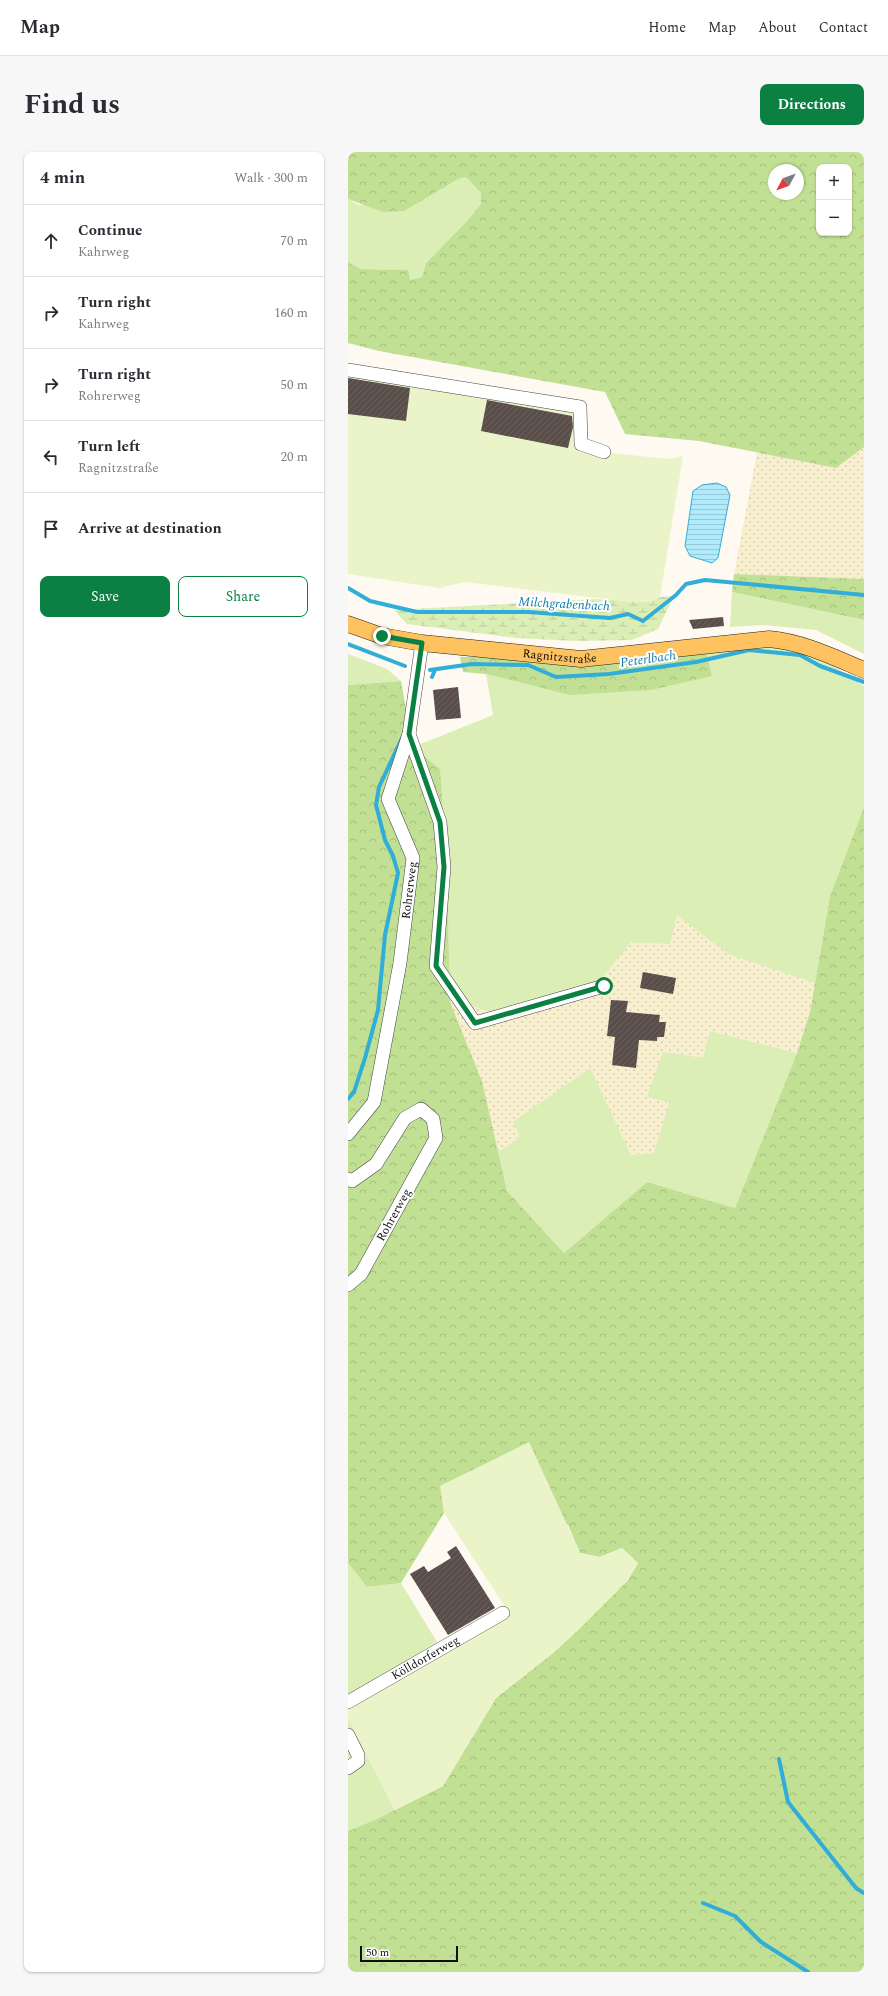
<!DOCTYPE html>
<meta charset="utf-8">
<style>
body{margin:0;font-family:Spectral,serif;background:#f7f7f7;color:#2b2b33}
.controls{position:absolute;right:12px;top:12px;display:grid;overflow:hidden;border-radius:8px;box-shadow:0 1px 3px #0004}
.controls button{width:36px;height:36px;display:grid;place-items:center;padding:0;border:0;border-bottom:1px solid #e1e1e2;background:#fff;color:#2b2b33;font:20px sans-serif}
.compass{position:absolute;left:420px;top:12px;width:36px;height:36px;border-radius:50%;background:#fff;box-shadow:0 1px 3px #0004;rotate:229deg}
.scale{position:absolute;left:12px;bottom:10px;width:98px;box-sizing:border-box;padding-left:4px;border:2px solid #0f0f0f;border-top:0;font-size:11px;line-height:14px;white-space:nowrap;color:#0f0f0f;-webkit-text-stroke:3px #fff;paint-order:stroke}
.stop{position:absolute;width:12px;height:12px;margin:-9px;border:3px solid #0b8043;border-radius:50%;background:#fff}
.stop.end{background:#0b8043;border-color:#fff;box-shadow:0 1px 4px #0008}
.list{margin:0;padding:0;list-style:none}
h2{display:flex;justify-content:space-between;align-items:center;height:52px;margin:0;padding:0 16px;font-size:17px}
h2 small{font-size:13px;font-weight:400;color:#7c7c81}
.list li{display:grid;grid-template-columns:26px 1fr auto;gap:12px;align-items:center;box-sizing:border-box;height:72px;padding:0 16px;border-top:1px solid #e1e1e2}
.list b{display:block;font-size:15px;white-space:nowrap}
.list p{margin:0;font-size:13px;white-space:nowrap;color:#7c7c81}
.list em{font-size:13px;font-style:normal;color:#7c7c81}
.actions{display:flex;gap:8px;padding:12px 16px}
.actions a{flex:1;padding:9px 0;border:1px solid #0b8043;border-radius:8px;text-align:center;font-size:14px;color:#0b8043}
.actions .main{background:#0b8043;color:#fff}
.icon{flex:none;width:22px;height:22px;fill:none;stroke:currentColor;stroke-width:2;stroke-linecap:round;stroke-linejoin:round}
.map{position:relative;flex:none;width:516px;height:1820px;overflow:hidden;border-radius:8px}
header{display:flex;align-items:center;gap:24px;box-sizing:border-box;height:56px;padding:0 20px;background:#fff;border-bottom:1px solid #e1e1e2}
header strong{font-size:19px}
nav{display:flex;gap:22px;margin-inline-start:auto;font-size:14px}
.intro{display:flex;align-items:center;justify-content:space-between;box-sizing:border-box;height:96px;padding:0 24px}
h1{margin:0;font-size:28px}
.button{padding:10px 18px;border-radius:8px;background:#0b8043;color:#fff;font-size:14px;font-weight:700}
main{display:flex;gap:24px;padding:0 24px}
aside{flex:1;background:#fff;border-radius:8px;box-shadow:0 1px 3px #0004}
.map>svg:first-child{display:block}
.farmland{fill:url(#farmland-dots)}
.grass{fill:#dbeeb6}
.forest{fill:url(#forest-crowns);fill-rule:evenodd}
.wetland{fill:url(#wetland-marsh)}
.pitch{fill:#ebf4c9}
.water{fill:url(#water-rules);stroke:#31add9}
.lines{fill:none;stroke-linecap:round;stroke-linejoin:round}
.stream{stroke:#31add9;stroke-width:4}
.building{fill:url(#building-hatch)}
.minor-casing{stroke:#424242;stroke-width:14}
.major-casing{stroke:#202020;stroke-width:17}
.minor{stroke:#fff;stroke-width:13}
.major{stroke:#ffc261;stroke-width:16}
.route{stroke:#0b8043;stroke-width:5}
.labels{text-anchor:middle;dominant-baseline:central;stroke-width:4;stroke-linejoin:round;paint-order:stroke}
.street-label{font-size:12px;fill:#0f0f0f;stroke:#fff}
.water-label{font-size:13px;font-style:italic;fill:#0c7dad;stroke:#fff}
</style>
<header>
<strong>Map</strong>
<nav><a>Home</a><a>Map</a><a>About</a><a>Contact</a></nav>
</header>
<div class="intro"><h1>Find us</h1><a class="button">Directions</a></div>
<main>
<aside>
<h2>4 min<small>Walk · 300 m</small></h2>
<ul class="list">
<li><svg class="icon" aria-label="ahead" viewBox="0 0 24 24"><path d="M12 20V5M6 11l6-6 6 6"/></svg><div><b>Continue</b><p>Kahrweg</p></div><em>70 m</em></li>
<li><svg class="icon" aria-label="right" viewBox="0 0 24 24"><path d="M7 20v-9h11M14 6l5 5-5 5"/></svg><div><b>Turn right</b><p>Kahrweg</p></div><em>160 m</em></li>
<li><svg class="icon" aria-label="right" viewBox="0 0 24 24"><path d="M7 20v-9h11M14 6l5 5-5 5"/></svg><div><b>Turn right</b><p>Rohrerweg</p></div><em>50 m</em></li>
<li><svg class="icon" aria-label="left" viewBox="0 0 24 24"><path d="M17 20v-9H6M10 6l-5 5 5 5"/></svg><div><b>Turn left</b><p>Ragnitzstraße</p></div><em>20 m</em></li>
<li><svg class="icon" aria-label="arrive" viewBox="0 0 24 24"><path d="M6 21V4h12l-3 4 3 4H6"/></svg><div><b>Arrive at destination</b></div></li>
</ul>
<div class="actions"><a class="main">Save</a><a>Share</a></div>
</aside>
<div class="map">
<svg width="516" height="1820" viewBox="0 0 516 1820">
<defs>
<pattern id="farmland-dots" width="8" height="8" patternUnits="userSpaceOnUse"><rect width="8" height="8" fill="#f8efce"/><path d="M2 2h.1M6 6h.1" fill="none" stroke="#d3ccb0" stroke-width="1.8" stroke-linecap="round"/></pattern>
<pattern id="forest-crowns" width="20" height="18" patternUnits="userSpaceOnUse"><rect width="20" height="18" fill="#c1e094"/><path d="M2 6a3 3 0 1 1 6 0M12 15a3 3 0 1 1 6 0" fill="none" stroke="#a5bf7e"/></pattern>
<pattern id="wetland-marsh" width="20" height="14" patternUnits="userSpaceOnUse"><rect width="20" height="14" fill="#dbeeb6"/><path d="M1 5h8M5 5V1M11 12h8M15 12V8" fill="none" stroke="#bbcb9b"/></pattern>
<pattern id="water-rules" width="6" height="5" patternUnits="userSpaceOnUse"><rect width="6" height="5" fill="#b0eafb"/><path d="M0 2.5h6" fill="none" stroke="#96c8d6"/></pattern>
<pattern id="building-hatch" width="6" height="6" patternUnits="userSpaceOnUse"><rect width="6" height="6" fill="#594e4a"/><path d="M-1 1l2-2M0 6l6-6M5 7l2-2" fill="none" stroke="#6c6360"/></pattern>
</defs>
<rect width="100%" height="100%" fill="#fffaf1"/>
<path class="farmland" d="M 516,295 L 516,427 L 386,422 L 409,300 L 488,316 Z
M 329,762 L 380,802 L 467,831 L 462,860 L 449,901 L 362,879 L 355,906 L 299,944 L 321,950 L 306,1001 L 283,1003 L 241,916 L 166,971 L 172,985 L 150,1000 L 134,929 L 102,850 L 101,825 L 250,830 L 283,790 Z"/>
<path class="grass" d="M 118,25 L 133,41 L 133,52 L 121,67 L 78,111 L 74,125 L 62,128 L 36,117 L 13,117 L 0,110 L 0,47 L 11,53 L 81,43 L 110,27 Z
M 384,440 L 516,468 L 516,502 L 468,478 L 415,473 L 382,475 Z
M 398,495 L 439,495 L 473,506 L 516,534 L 516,655 L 482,744 L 467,831 L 380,802 L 329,763 L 322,792 L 283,790 L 251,830 L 141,860 L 120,852 L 101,825 L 99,722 L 65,595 L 145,563 L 138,522 L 221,543 L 364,524 L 359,501 Z
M 0,502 L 39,517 L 53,529 L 0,533 Z
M 362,879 L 449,901 L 387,1056 L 299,1030 L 216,1101 L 159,1039 L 150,1000 L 172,985 L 165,970 L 242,916 L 283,1003 L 306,1001 L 321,950 L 299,945 L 315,900 L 355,906 Z
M 0,1411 L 19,1435 L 53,1431 L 89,1490 L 0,1545 Z
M 0,1566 L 47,1658 L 29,1667 L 0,1679 Z"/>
<path class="forest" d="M 0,0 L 516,0 L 516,295 L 488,316 L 351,289 L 277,282 L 257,240 L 31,199 L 0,191 L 0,110 L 13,117 L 60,118 L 62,128 L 74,125 L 78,111 L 121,67 L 133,52 L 133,41 L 118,25 L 110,27 L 56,59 L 35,60 L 0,47 ZM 471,15 L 501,15 L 501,81 L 471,81 ZM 426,18 L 450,18 L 450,42 L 426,42 Z
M 386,422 L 516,427 L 516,468 L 384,440 Z
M 359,501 L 364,524 L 303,538 L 221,543 L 138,522 L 115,520 L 112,505 L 155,505 L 239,513 L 286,511 L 327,504 Z
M 53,529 L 65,595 L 92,617 L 99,722 L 102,850 L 134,929 L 159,1039 L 216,1101 L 299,1030 L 387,1056 L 449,901 L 462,860 L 482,744 L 516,655 L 516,1820 L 0,1820 L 0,1679 L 29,1667 L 95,1634 L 148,1546 L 205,1501 L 229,1479 L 280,1428 L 290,1411 L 274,1396 L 252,1405 L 232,1401 L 220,1373 L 93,1334 L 96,1361 L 53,1431 L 19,1435 L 0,1411 L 0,533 Z"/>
<path class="wetland" d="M 326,444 L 310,477 L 284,488 L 228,489 L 168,486 L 59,472 L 46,458 L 248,447 L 302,450 L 312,445 Z"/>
<path class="pitch" d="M 0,218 L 232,255 L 233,292 L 256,300 L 320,307 L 335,304 L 312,445 L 302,450 L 282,450 L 117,430 L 91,436 L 0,422 Z
M 181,1290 L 232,1401 L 252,1405 L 274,1396 L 290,1411 L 280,1428 L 229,1479 L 205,1501 L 148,1546 L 95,1634 L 47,1658 L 0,1566 L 0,1557 L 161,1461 L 96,1361 L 92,1334 Z"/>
<path class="water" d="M 369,331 L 378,335 L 382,343 L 370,406 L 364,411 L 342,404 L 337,394 L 345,339 L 354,333 Z"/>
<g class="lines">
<path class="stream" d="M 0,436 L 22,449 L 69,460 L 180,460 L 262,466 L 280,462 L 295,469 L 328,443 L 338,432 L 357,428 L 516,443
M 0,492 L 57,514
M 82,518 L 124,512 L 180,513 L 208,525 L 261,522 L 348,510 L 401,498 L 452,503 L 472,514 L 516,530
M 84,525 L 87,518
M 0,947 L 6,940 L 17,906 L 30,858 L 37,783 L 50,721 L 45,704 L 37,688 L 28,653 L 31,635 L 54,586
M 431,1607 L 440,1650 L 508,1736 L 516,1741
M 355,1751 L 387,1764 L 413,1790 L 460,1820"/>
</g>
<path class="building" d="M 0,226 L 62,236 L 58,269 L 0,262 Z
M 139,248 L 224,264 L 225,275 L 220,296 L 133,279 Z
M 375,465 L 376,474 L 345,477 L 341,468 Z
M 110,535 L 113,566 L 88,568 L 85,538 Z
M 295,820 L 328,826 L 325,842 L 292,836 Z
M 263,848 L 280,849 L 278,860 L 312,863 L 311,870 L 318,870 L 316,885 L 309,885 L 309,889 L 291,888 L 288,916 L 264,913 L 267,885 L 259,884 Z
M 108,1394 L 147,1456 L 100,1483 L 62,1422 L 76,1414 L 80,1420 L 103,1406 L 99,1400 Z"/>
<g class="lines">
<g class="minor-casing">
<g id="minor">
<path d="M 0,218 L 232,255 L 233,292 L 256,300"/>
<path d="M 61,582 L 92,670 L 96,715 L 88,814 L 127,871 L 256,834"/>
<path id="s1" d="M 0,982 L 26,950 L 52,811 L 65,706 L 40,647 L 61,582 L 74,491"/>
<path d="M 0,1027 L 4,1029 L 28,1012 L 57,966 L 73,957 L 85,967 L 88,986 L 13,1122 L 0,1133"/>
<path id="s2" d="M 0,1550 L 155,1461"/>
<path d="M 0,1583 L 10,1603 L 10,1609 L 0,1616"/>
</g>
</g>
<g class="major-casing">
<g id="major">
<path id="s3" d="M 0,472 L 34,484 L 74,491 L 233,507 L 421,487 C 455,490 485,505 516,518"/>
</g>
</g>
<use href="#minor" class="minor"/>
<use href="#major" class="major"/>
</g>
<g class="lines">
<path class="route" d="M 34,484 L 74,491 L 61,582 L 92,670 L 96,715 L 88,814 L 127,871 L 256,834"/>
</g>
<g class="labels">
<g class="street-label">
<text stroke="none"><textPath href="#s3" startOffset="215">Ragnitzstraße</textPath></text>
<text stroke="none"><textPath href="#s1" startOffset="256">Rohrerweg</textPath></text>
<text transform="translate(46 1063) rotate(-61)">Rohrerweg</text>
<text stroke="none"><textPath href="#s2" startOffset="89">Kölldorferweg</textPath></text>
</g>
<g class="water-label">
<text transform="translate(216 452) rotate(3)">Milchgrabenbach</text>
<text transform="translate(300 507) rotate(-8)">Peterlbach</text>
</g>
</g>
</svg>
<div class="controls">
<button>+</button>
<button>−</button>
</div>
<svg class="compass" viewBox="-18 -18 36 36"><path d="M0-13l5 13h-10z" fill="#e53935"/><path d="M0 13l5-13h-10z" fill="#7c7c81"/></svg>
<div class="scale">50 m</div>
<div class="stop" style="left:256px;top:834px"></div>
<div class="stop end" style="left:34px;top:484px"></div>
</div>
</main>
